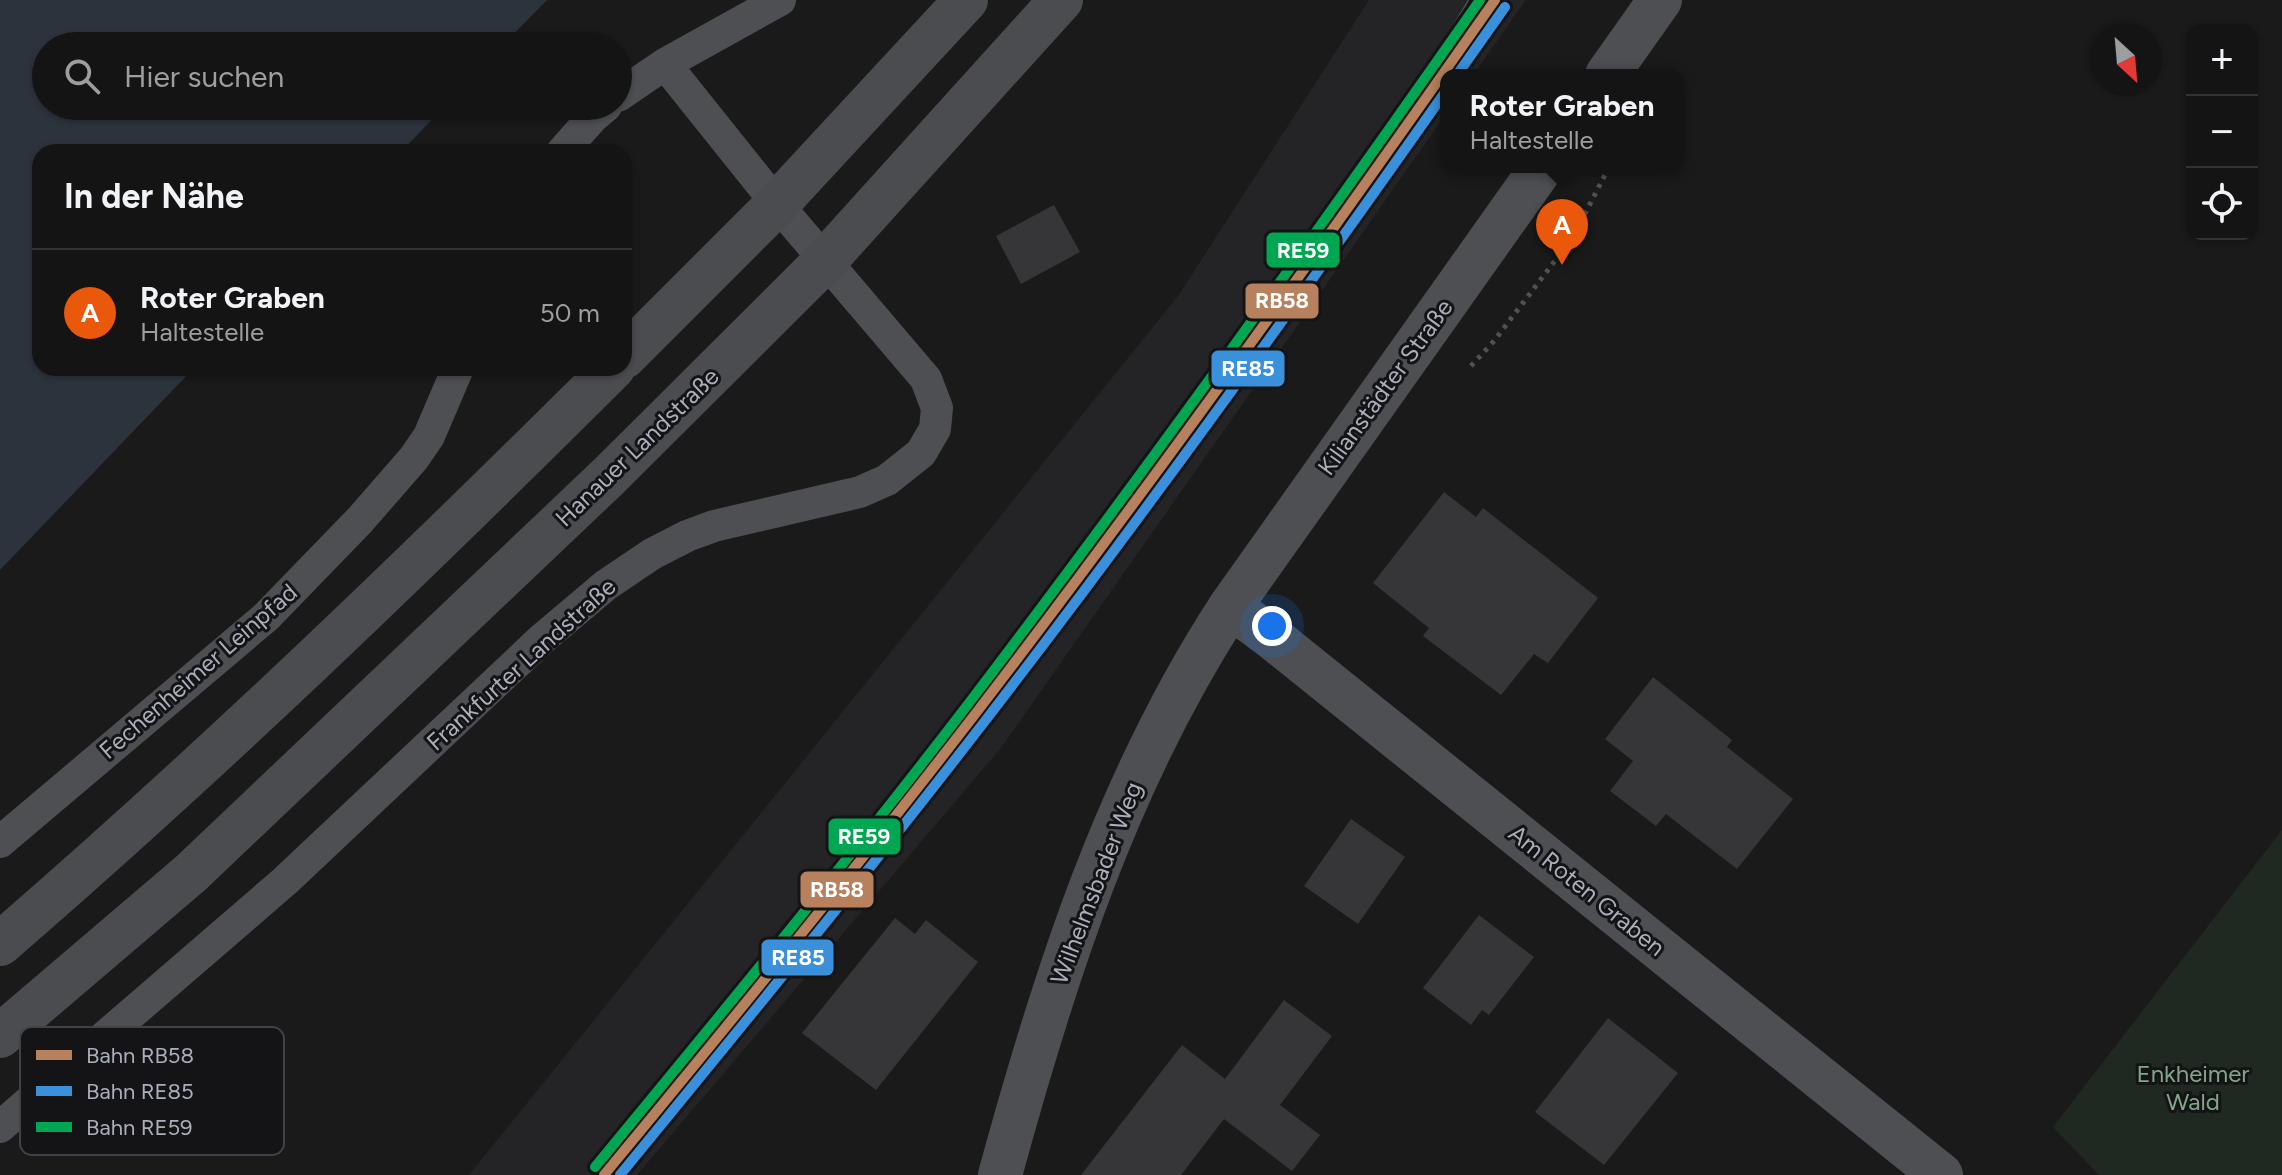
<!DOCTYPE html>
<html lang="de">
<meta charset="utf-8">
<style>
body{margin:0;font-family:Figtree,sans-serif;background:#1d1d1d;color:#f1f3f6}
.controls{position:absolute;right:24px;top:24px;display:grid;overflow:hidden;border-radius:16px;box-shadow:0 2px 6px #0004}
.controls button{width:72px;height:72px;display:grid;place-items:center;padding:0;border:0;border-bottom:2px solid #333334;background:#141414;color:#f1f3f6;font:40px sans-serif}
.compass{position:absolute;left:2090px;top:24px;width:72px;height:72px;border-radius:50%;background:#141414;box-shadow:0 2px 6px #0004;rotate:154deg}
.you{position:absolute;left:1272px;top:626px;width:28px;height:28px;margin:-20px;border:6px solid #fff;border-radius:50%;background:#1a73e8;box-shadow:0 0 0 12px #1a73e833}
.badge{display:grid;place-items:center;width:52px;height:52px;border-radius:50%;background:#ea580c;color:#fff;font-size:26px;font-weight:700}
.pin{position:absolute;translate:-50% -66px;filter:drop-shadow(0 2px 4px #0008)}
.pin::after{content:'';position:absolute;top:42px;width:28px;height:24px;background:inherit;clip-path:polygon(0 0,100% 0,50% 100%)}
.popup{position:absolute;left:1440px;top:69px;width:244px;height:104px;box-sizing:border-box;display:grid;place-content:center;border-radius:16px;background:#141414;filter:drop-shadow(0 2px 6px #0005);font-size:26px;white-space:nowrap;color:#9d9ea0}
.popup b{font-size:30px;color:#f1f3f6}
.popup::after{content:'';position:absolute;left:50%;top:100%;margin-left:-16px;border:16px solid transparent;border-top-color:#141414}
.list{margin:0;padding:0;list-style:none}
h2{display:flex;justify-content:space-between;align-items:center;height:104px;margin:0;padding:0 32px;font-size:34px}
h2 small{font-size:26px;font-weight:400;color:#9d9ea0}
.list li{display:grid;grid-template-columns:52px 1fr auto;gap:24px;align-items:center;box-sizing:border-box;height:128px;padding:0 32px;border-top:2px solid #333334}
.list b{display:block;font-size:30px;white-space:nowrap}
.list p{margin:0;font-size:26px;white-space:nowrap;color:#9d9ea0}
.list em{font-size:26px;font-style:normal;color:#9d9ea0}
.icon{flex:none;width:44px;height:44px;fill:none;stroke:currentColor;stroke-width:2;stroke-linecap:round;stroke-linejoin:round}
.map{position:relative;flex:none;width:2282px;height:1175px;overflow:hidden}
.search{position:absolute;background:#141414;box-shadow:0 2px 6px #0004;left:32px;top:32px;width:600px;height:88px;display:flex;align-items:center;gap:20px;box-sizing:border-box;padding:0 28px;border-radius:44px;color:#9d9ea0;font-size:30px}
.panel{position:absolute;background:#141414;box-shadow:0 2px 6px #0004;left:32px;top:144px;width:600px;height:232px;border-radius:24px}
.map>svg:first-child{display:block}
.built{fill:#242426}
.green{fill:#202822}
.water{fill:#2c333d}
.building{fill:#363638}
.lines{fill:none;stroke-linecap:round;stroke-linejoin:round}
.path{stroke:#505055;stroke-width:5;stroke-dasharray:4 6;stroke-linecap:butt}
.service{stroke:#4e4f53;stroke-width:32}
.minor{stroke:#4e4f53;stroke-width:44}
.tertiary{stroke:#4e4f53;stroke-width:44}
.primary{stroke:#4b4c4f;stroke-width:44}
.rail-casing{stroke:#4e4f52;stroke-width:9}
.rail{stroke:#141416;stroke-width:6;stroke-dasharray:18;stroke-linecap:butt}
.rail-1-casing{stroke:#141416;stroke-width:16}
.rail-2-casing{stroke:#141416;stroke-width:16}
.rail-3-casing{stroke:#141416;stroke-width:16}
.rail-1{stroke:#b6815c;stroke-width:10}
.rail-2{stroke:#3a90db;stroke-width:10}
.rail-3{stroke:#00a651;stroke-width:10}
.labels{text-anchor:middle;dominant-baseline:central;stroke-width:6;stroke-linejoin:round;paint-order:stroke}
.street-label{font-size:24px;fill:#abaebb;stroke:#141416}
.park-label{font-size:24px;fill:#82a688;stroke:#141416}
.key{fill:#141416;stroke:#414248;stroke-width:2}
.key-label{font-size:22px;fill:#abaebb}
.line-badge{stroke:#141416;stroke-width:3}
.badge-label{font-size:22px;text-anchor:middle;font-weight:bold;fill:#fff}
</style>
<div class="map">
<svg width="2282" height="1175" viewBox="0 0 2282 1175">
<rect width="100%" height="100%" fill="#1a1a1a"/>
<path class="built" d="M 1369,0 L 1526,0 L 1473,75 L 1446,75 L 1446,114 L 1001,748 L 637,1175 L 469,1175 L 1178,296 Z"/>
<path class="green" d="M 2282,830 L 2282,1175 L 2099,1175 L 2053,1127 Z"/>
<path class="water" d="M 0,0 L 547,0 L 502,46 L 46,46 L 46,106 L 445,106 L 401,152 L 40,152 L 40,368 L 194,368 L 0,570 Z"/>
<path class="building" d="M 1054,205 L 1080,252 L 1021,284 L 996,236 Z
M 1444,492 L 1476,517 L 1483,508 L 1598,598 L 1548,663 L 1534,654 L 1501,695 L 1423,636 L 1429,628 L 1373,583 Z
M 1653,677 L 1732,740 L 1727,747 L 1793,799 L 1737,869 L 1666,814 L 1656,826 L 1610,791 L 1633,761 L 1605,739 Z
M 1351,819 L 1405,857 L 1358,924 L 1304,886 Z
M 1479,915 L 1534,957 L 1489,1015 L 1482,1010 L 1471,1025 L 1423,988 Z
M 895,918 L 915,934 L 926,920 L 978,962 L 876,1090 L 802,1033 Z
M 1284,1000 L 1332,1036 L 1280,1105 L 1320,1135 L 1292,1171 L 1224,1119 L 1181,1175 L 1081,1175 L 1182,1045 L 1225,1079 Z
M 1608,1018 L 1678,1073 L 1604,1165 L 1535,1112 Z"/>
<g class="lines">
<path class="path" d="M 1471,366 L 1494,341 L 1573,237 L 1609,167"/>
<path class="service" d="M 618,96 L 665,64 L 780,0
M 562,152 L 593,117 L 606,106
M 0,842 L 266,617 L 360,520 L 414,458 L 429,436 L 458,368
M 0,1127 L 285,881 L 542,639 L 606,585 L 652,554 L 687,536 L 714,526 L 860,492 L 887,480 L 921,453 L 935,429 L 937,408 L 926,379 L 777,204 L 665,64"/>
<path class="minor" d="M 1230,607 L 1269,635 L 1941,1175"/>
<path class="tertiary" d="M 1607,75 L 1660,0
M 1000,1175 C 1054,977 1117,780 1230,607 L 1542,167"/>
<path class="primary" d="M 624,357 L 777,204 L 966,0
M 0,944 C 212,761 415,565 613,368
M 0,1036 L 191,873 L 609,476 L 825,261 L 1061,0"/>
<g class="rail-casing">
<path id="rail" d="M 1339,222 L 1473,0"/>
</g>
<use href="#rail" class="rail"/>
<g class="rail-1-casing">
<path id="rail-1" d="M 604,1175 C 730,1023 855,870 976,713 C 1155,480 1326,241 1495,0"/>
</g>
<g class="rail-2-casing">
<path id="rail-2" d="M 1457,75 L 1505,7
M 620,1175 C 743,1025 866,875 985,721 C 1144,515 1296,304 1446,91"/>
</g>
<g class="rail-3-casing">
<path id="rail-3" d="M 595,1167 C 721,1014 848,861 969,703 C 1145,472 1314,237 1480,0"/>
</g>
<use href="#rail-1" class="rail-1"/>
<use href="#rail-2" class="rail-2"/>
<use href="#rail-3" class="rail-3"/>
</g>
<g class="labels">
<g class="street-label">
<text transform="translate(1385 387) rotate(-54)">Kilianstädter Straße</text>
<text transform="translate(637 447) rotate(-44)">Hanauer Landstraße</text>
<text transform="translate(521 664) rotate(-42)">Frankfurter Landstraße</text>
<text transform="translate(198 671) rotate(-41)">Fechenheimer Leinpfad</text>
<text transform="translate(1096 883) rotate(-69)">Wilhelmsbader Weg</text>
<text transform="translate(1587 890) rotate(39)">Am Roten Graben</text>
</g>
<g class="park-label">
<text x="2193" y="1073">Enkheimer<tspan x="2193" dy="28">Wald</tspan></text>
</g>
</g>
<rect x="20" y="1027" width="264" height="128" rx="12" class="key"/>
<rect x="36" y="1050" width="36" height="10" fill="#b6815c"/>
<rect x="36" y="1086" width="36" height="10" fill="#3a90db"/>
<rect x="36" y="1122" width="36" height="10" fill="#00a651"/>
<g class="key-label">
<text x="86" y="1063">Bahn RB58</text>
<text x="86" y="1099">Bahn RE85</text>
<text x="86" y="1135">Bahn RE59</text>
</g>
<g class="line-badge">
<rect x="1265" y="231" width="76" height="38" rx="8" fill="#00a651"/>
<rect x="1244" y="282" width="76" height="38" rx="8" fill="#b6815c"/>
<rect x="1210" y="349" width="76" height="39" rx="8" fill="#3a90db"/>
<rect x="827" y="817" width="75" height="39" rx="8" fill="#00a651"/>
<rect x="799" y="870" width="76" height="39" rx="8" fill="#b6815c"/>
<rect x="760" y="938" width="75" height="39" rx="8" fill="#3a90db"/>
</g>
<g class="badge-label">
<text x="1303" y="258">RE59</text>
<text x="1282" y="308">RB58</text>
<text x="1248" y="376">RE85</text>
<text x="864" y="844">RE59</text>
<text x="837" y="897">RB58</text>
<text x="798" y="965">RE85</text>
</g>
</svg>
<div class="controls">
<button>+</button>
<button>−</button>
<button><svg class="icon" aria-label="locate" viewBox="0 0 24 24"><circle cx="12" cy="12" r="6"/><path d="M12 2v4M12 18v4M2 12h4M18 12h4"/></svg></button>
</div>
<svg class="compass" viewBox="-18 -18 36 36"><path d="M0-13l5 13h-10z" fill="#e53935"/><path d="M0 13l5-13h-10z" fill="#9d9ea0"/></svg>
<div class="you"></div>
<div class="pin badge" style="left:1562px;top:265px">A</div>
<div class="popup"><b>Roter Graben</b>Haltestelle</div>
<div class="search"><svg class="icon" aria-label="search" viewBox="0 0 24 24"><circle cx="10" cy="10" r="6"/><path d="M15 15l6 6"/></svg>Hier suchen</div>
<section class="panel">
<h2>In der Nähe<small></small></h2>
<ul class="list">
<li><span class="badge">A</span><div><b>Roter Graben</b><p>Haltestelle</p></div><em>50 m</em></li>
</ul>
</section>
</div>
